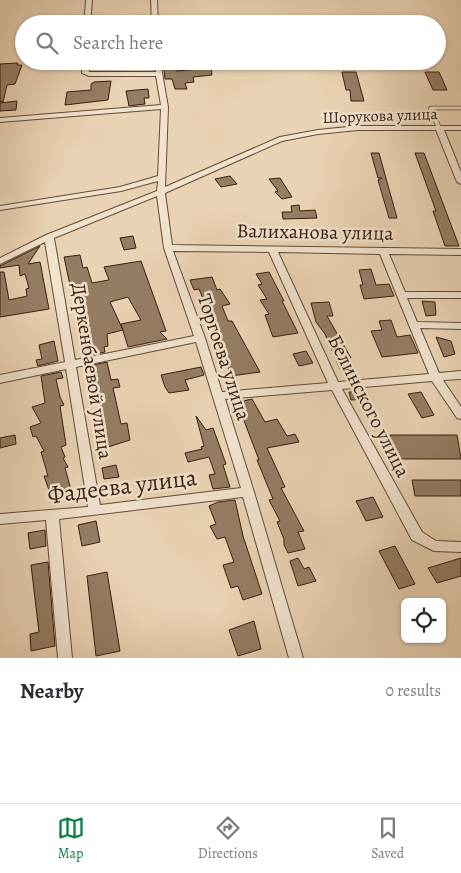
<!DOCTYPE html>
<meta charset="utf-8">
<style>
body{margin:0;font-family:Alegreya,serif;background:#f2f2f3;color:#2b2b33}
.controls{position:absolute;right:15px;bottom:15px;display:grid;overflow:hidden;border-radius:8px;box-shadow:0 1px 4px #0004}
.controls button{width:45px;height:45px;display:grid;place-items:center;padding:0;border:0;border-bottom:1px solid #e1e1e2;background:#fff;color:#2b2b33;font:25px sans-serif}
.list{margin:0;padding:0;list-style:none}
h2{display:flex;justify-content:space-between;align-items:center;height:65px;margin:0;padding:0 20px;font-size:21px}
h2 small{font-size:16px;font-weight:400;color:#7c7c81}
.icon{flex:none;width:28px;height:28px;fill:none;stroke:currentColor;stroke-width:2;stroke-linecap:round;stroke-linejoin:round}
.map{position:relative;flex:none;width:461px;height:658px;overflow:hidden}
.search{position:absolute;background:#fff;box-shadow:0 1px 4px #0004;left:15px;right:15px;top:15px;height:55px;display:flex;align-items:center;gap:12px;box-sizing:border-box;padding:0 18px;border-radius:28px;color:#7c7c81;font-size:19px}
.sheet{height:145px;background:#fff}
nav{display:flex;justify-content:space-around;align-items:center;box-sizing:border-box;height:70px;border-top:1px solid #e1e1e2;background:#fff;font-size:14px;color:#7c7c81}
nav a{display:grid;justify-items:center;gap:2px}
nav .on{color:#0b8043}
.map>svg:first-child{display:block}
.building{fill:#957d64;stroke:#381f0d}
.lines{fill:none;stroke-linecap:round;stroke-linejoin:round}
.service-far1-casing{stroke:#644c37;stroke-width:4.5}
.service-casing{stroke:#644c37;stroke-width:5.5}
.minor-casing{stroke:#644c37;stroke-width:2}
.service-far1{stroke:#f1e2ce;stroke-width:3}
.service{stroke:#f1e2ce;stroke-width:4}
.minor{fill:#f1e2ce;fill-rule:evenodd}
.labels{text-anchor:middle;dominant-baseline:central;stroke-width:5;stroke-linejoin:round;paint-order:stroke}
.far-street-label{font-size:16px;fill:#381f0d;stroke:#f1e2ce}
.street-label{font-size:20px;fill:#381f0d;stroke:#f1e2ce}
.near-street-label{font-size:24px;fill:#381f0d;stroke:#f1e2ce}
</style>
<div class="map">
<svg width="461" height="658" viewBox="0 0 461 658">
<rect width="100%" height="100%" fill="#ead3b4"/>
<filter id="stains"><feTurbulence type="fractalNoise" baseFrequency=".004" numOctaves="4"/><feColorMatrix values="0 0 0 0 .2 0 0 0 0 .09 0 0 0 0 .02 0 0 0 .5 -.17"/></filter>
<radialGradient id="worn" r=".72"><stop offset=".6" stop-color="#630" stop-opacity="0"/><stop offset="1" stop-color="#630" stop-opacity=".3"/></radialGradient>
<path class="building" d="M 163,61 L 172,61 L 176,65 L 176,71 L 211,68 L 212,75 L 193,77 L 194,82 L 185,83 L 187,89 L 175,89 L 172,79 L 165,79 Z
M 18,63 L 17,65 L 22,65 L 15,84 L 7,85 L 3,102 L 0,102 L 0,64 Z
M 342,72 L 356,72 L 364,101 L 351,101 L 350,90 L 346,90 Z
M 425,72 L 439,72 L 447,90 L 433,90 Z
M 111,81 L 108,100 L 65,105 L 67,92 L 91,90 L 91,84 L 94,82 Z
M 148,89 L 149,98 L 144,98 L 145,104 L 129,106 L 126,91 Z
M 17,101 L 16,110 L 0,111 L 0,103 Z
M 371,153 L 379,153 L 397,218 L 389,218 L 378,180 L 382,178 L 378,178 Z
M 415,153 L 424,153 L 459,246 L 445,246 L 433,211 L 436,211 Z
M 230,176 L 237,184 L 221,187 L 215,179 Z
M 280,178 L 292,197 L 282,199 L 275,192 L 278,191 L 269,179 Z
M 299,205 L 300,211 L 315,210 L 317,218 L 283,219 L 282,212 L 292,212 L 291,206 Z
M 133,236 L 136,248 L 124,250 L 120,238 Z
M 40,246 L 28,264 L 40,262 L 49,309 L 0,317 L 0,272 L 4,272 L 9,300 L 27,296 L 26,289 L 29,288 L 25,274 L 20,276 L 19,265 L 0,268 L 0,266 Z
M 80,255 L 83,268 L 87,267 L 92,283 L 109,280 L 104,267 L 141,261 L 166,331 L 160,332 L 167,339 L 128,347 L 121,324 L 141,320 L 128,297 L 110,302 L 123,330 L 107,334 L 108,346 L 104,347 L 105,352 L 92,355 L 82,336 L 84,336 L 79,320 L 81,319 L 74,304 L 64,257 Z
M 371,269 L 376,285 L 389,284 L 394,296 L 364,299 L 360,285 L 363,285 L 359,270 Z
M 269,272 L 284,301 L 282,301 L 298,333 L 273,337 L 265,315 L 269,314 L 260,300 L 267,299 L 258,285 L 262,284 L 256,274 Z
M 212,277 L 217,290 L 220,289 L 230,304 L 222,306 L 228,321 L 232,321 L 260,372 L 231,376 L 206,306 L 199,289 L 194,290 L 190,280 Z
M 422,301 L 435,302 L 436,315 L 426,316 Z
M 329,302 L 333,316 L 327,316 L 351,358 L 349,358 L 354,367 L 340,369 L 325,334 L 316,322 L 311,303 Z
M 391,320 L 397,337 L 410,335 L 418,353 L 382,357 L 371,331 L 382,330 L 379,321 Z
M 436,337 L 451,341 L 455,354 L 444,357 Z
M 54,341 L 58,361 L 38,366 L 36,360 L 42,359 L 39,345 Z
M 306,351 L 313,363 L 299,366 L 293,354 Z
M 107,362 L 111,380 L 118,379 L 120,387 L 113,388 L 121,424 L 127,423 L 130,440 L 108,447 L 93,365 Z
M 201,367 L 204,375 L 185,380 L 189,390 L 169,393 L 165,387 L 161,375 Z
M 61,372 L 63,378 L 56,379 L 60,397 L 64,405 L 60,406 L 66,445 L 61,447 L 65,457 L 63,458 L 68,467 L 65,468 L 72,493 L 52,499 L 44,476 L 48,476 L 41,452 L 44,451 L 36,436 L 33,437 L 30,427 L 41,423 L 32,407 L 45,403 L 41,376 Z
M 366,391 L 368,399 L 351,400 L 349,392 Z
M 421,392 L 434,415 L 422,418 L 408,394 Z
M 252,399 L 265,422 L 277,419 L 287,436 L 295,434 L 299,442 L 267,448 L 285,487 L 281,488 L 304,531 L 298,532 L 305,549 L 288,553 L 284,545 L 284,539 L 277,522 L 280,521 L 269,500 L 273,499 L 257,460 L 259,460 L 243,418 L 246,417 L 239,402 Z
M 196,416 L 206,430 L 213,428 L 226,464 L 223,465 L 230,487 L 213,489 L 209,475 L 215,474 L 209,457 L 188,462 L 185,453 L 202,449 L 201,447 L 204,446 Z
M 15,435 L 16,444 L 0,448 L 0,438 Z
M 390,435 L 457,435 L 461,459 L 395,459 Z
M 116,465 L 119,477 L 104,479 L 102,468 Z
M 412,480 L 461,480 L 461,496 L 415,496 Z
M 373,497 L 383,517 L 366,521 L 356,501 Z
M 235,500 L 243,536 L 262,594 L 243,600 L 238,586 L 231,588 L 223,565 L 234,562 L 225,537 L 217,539 L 210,526 L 216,524 L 209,506 L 218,502 Z
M 96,521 L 100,542 L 82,546 L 78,525 Z
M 45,530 L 46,546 L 30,549 L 28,533 Z
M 395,546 L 415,584 L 399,589 L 379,551 Z
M 298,558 L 304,569 L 309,567 L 316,581 L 298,586 L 290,561 Z
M 461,558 L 461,576 L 437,583 L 428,568 Z
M 48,562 L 55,646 L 31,651 L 30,634 L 39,632 L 31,565 Z
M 107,572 L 120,651 L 96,656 L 87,576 Z
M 254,621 L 261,649 L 238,656 L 229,630 Z"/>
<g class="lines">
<g class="service-far1-casing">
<path id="service-far1" d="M 432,110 L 431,108 L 461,108"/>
</g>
<g class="service-casing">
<path id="service" d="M 431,109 L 439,128"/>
</g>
<g class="minor-casing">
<path id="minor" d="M 86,0 L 92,0 L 90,24 L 84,24 Z
M 151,0 L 157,0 L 158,24 L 152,24 Z
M 83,61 L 89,61 L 89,72 L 156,72 L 154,61 L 160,61 L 168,107 L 165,187 L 280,137 L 318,130 L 358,126 L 461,126 L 461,130 L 444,130 L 461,172 L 461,184 L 457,182 L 436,130 L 358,130 L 318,134 L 282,141 L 165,193 L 172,245 L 461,249 L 461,255 L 389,254 L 405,292 L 461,292 L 461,298 L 407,298 L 417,322 L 461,323 L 461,329 L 420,328 L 439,373 L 461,371 L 461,379 L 443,380 L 461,407 L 461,419 L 457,418 L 432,381 L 342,389 L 422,532 L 436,541 L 461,542 L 461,552 L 434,551 L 412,540 L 332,390 L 225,399 L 254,492 L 303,658 L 289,658 L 243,497 L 59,519 L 72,658 L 58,658 L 46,520 L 0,524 L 0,514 L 88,507 L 66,369 L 0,383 L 0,375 L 65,362 L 45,242 L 0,264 L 0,258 L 46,235 L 157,191 L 158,181 L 121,191 L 0,210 L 0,206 L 120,187 L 158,176 L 161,109 L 0,122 L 0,118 L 161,105 L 156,76 L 89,76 L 82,73 ZM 157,196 L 164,248 L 194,336 L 75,360 L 54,238 ZM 173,251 L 269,252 L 328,383 L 222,392 L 205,338 ZM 278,252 L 380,254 L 429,374 L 338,382 ZM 196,342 L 241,488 L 100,505 L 76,367 Z"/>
</g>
<use href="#service-far1" class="service-far1"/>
<use href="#service" class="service"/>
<use href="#minor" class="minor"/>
</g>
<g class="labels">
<g class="far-street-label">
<text transform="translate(380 116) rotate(-2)">Шорукова улица</text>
</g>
<g class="street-label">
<text transform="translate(315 232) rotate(1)">Валиханова улица</text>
<text transform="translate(224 357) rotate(72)">Торгоева улица</text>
<text transform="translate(92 371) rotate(81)">Деркенбаевой улица</text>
<text transform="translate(369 406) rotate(63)">Белинского улица</text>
</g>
<g class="near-street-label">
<text transform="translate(122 486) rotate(-7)">Фадеева улица</text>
</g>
</g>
<rect width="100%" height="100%" filter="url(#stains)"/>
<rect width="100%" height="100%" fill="url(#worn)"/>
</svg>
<div class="controls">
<button><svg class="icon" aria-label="locate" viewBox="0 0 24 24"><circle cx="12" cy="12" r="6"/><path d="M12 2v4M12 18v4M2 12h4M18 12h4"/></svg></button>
</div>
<div class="search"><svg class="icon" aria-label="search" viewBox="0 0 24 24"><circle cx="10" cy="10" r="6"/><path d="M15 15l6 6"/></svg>Search here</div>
</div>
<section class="sheet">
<h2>Nearby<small>0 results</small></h2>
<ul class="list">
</ul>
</section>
<nav>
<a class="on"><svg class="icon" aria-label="map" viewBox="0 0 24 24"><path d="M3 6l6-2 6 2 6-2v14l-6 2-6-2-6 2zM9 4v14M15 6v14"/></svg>Map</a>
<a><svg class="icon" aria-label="directions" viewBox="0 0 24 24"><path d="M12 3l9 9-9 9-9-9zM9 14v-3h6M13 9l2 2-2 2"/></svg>Directions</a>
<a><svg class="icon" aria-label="saved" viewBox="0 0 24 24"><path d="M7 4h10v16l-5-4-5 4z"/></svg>Saved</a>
</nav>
